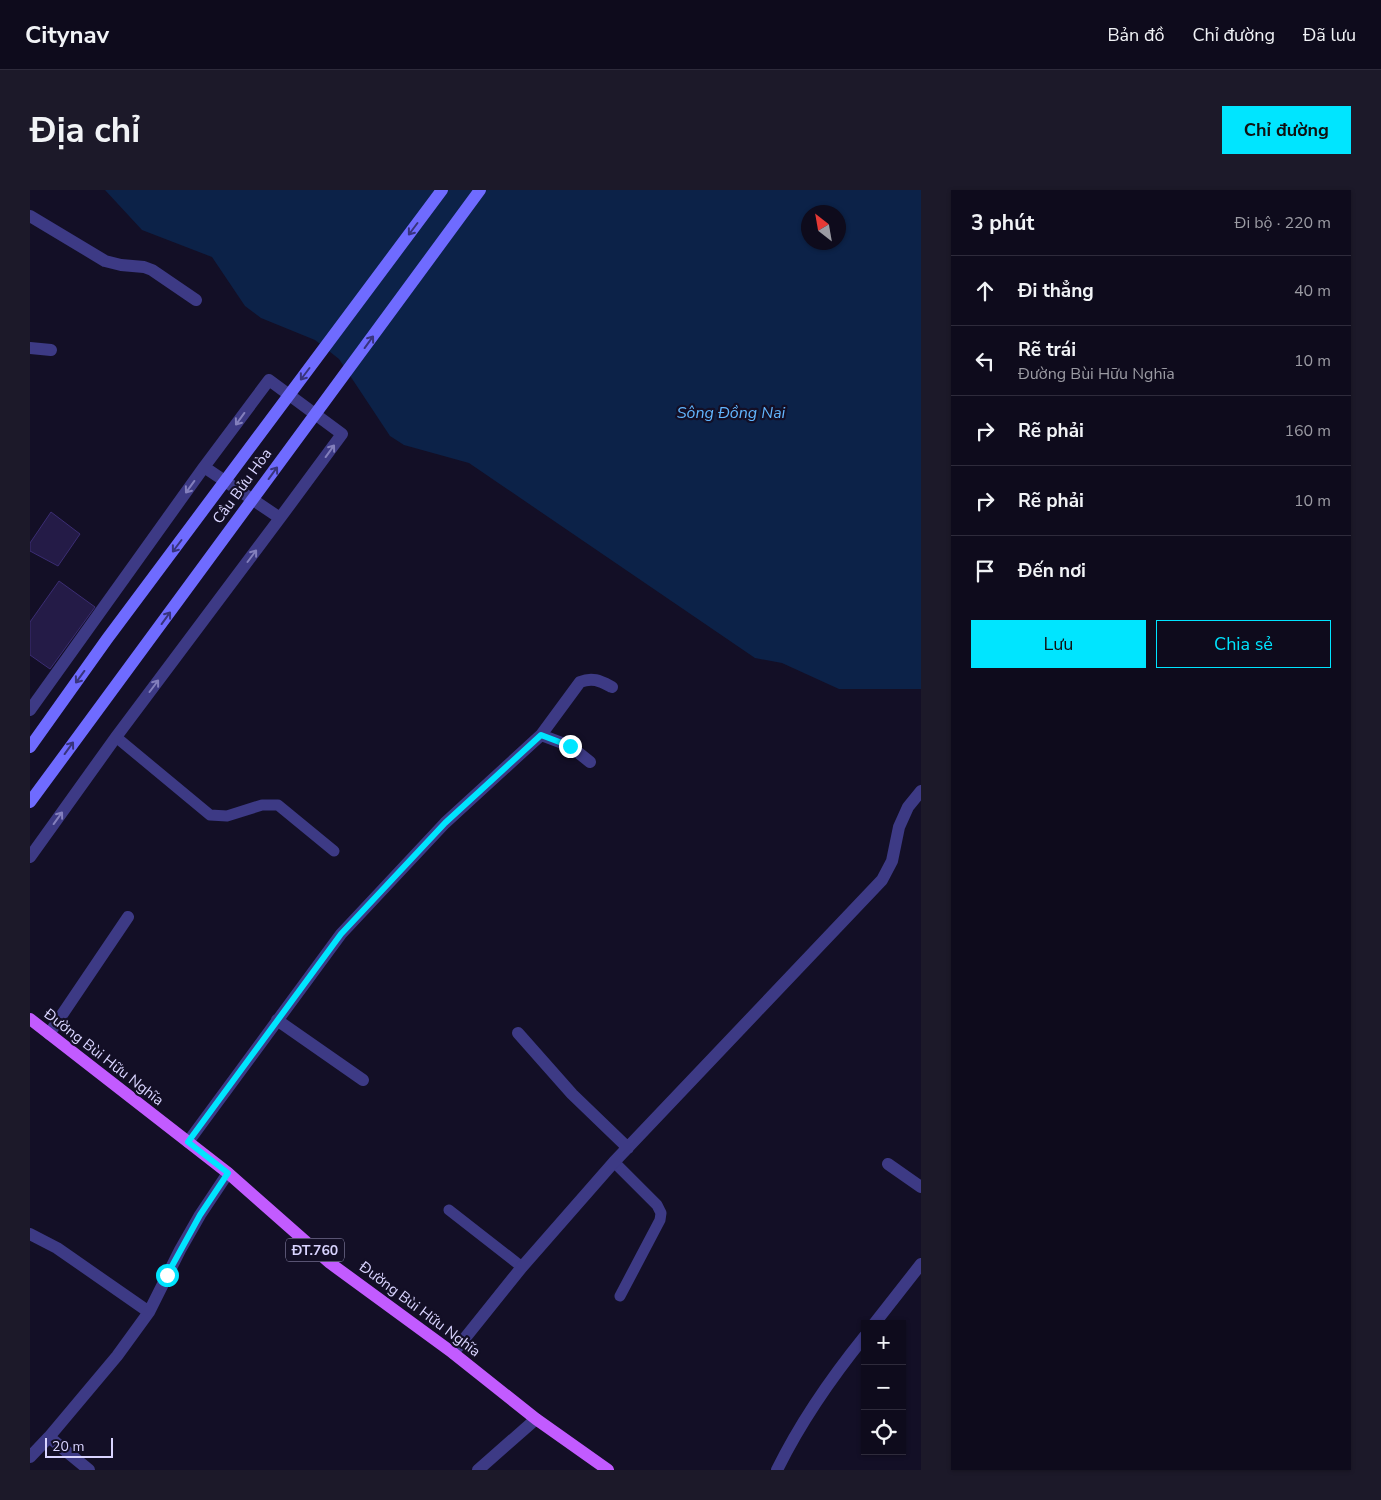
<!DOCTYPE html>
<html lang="vi">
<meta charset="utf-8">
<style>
body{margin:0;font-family:"Nunito Sans",sans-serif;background:#1c1929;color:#f1f3f6}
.controls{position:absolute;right:15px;bottom:15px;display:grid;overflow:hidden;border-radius:0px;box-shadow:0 1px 4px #0004}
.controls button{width:45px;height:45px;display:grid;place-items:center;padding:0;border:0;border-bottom:1px solid #2e2b3b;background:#0e0b1c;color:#f1f3f6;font:25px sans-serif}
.compass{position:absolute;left:771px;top:15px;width:45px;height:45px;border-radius:50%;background:#0e0b1c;box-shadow:0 1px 4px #0004;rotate:329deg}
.scale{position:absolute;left:15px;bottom:12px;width:68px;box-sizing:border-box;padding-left:5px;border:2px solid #d9d4ff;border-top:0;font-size:14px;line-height:18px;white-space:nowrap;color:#d9d4ff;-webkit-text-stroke:4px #130f26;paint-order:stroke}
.stop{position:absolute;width:15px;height:15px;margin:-11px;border:4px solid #00e5ff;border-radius:50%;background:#fff}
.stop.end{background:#00e5ff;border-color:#fff;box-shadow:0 1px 5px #0008}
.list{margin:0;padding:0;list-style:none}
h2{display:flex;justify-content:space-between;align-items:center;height:65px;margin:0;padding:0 20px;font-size:21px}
h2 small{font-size:16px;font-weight:400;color:#9b9ba3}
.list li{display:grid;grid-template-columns:32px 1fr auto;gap:15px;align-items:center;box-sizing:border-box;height:70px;padding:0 20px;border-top:1px solid #2e2b3b}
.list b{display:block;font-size:19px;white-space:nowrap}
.list p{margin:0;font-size:16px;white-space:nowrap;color:#9b9ba3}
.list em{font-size:16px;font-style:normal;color:#9b9ba3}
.actions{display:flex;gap:10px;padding:15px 20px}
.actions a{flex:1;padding:11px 0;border:1px solid #00e5ff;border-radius:0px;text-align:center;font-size:18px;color:#00e5ff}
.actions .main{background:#00e5ff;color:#111}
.icon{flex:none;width:28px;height:28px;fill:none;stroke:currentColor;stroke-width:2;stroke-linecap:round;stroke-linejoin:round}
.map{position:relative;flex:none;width:891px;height:1280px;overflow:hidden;border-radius:0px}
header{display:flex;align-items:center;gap:30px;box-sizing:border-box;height:70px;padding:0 25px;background:#0e0b1c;border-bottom:1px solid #2e2b3b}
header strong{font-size:24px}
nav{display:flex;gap:28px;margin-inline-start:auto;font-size:18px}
.intro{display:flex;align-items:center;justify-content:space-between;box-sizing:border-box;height:120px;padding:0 30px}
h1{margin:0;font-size:35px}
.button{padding:12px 22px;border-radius:0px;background:#00e5ff;color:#111;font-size:18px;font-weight:700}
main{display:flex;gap:30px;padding:0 30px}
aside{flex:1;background:#0e0b1c;border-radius:0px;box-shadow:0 1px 4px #0004}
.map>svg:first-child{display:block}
.water{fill:#0c2248;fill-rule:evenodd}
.building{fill:#241b47;stroke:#3b2d73}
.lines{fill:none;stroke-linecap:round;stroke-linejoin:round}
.lane{stroke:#3d3a85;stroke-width:11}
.street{stroke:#3d3a85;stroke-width:12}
.primary{stroke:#c25bff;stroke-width:12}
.secondary-bridge{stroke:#6f6bff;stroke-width:12}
.oneway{stroke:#38347d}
.oneway2{stroke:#837fbc}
.route{stroke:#00e5ff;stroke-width:6}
.labels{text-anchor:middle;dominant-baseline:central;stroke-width:4.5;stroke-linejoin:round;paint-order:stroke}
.shield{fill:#130f26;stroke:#9e99be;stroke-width:1}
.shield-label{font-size:14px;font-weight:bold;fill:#d9d4ff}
.street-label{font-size:15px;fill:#d9d4ff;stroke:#130f26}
.water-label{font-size:16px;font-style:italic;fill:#62b6ff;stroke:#130f26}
</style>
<header>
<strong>Citynav</strong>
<nav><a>Bản đồ</a><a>Chỉ đường</a><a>Đã lưu</a></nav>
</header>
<div class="intro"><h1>Địa chỉ</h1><a class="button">Chỉ đường</a></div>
<main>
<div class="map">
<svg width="891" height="1280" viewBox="0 0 891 1280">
<rect width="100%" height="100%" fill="#130f26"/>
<path class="water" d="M 75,0 L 891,0 L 891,499 L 809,499 L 752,473 L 725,468 L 439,273 L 374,255 L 360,246 L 309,169 L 285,150 L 231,128 L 215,116 L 182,67 L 112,40 ZM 778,22 L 808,22 L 808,52 L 778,52 Z"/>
<path class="building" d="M 21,322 L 50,344 L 28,376 L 0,361 L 0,353 Z
M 29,391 L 65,417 L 20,479 L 0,465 L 0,432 Z"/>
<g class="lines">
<path class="lane" d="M 86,547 L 180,625 L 197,626 L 232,615 L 248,615 L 304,661
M 584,972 L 627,1015 L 631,1023 L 630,1030 L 590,1106
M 419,1020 L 492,1077"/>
<path class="street" d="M 0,26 L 75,71 L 91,75 L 114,77 L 122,80 L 166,110
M 0,158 L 21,160
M 174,277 L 239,190 L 312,244 L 250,328
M 0,520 L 174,277 L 250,328 L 86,547 L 0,667
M 511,545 L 550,492 C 563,487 570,491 582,497
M 247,830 L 333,890
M 488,843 L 542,904 L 598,958
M 19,844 L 98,727
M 158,952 L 311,744 L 415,633 L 511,545 L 540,556 L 560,572
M 858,974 L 891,997
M 0,1044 L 27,1058 L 119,1122
M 844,1134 L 891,1074
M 423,1163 L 492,1077 L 584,972 L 852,690 L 862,671 L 869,637 L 878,617 L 891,601
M 19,1247 L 59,1280
M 0,1267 L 19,1247 L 87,1166 L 119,1122 L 150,1060 L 170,1025 L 198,983
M 448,1280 L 506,1229
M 747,1280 C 771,1231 801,1188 835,1146"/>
<path class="primary" d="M 0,829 L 198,983 L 300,1073 L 423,1163 L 506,1229 L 578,1280"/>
<path class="secondary-bridge" d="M 0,557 L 77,449 L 412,0
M 0,612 L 450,0"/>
</g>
<defs><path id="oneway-shaft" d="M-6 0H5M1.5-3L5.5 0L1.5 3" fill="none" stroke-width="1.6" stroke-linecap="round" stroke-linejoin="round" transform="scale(1.25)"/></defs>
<g class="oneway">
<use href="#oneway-shaft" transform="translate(383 39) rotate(127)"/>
<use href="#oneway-shaft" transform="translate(339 152) rotate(-54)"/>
<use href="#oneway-shaft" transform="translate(275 184) rotate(127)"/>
<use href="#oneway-shaft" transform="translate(243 283) rotate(-54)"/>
<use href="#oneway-shaft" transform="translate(147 356) rotate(127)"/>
<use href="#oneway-shaft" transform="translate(136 428) rotate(-54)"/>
<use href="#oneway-shaft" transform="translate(50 487) rotate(126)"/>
<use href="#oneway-shaft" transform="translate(39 558) rotate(-54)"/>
</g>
<g class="oneway2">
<use href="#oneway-shaft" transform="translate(210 229) rotate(126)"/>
<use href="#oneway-shaft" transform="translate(300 261) rotate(-54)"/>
<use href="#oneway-shaft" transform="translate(160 297) rotate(126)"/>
<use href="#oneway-shaft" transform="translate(222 366) rotate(-53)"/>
<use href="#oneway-shaft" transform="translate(124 496) rotate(-53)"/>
<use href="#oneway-shaft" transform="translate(28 628) rotate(-54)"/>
</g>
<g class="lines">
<path class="route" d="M 137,1085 L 170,1025 L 198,983 L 158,952 L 311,744 L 415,633 L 511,545 L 540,556"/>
</g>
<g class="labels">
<rect class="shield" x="256" y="1048.5" width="58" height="23" rx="4"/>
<g class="shield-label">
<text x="285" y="1060">ĐT.760</text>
</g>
<g class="street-label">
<text transform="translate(212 296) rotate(-54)">Cầu Bửu Hòa</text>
<text transform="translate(74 867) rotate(38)">Đường Bùi Hữu Nghĩa</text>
<text transform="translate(390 1119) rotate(37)">Đường Bùi Hữu Nghĩa</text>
</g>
<g class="water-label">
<text x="701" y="223">Sông Đồng Nai</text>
</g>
</g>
</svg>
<div class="controls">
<button>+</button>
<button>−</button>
<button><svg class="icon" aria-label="locate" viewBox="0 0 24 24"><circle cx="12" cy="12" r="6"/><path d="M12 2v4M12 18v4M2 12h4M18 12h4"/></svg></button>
</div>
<svg class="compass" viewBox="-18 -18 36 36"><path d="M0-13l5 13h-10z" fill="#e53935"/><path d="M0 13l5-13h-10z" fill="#9b9ba3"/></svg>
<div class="scale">20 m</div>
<div class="stop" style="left:137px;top:1085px"></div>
<div class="stop end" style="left:540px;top:556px"></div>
</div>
<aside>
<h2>3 phút<small>Đi bộ · 220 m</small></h2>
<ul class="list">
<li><svg class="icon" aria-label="ahead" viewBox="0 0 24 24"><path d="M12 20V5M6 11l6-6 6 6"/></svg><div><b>Đi thẳng</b></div><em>40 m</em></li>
<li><svg class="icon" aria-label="left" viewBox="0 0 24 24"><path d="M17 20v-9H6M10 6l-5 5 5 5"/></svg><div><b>Rẽ trái</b><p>Đường Bùi Hữu Nghĩa</p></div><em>10 m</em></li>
<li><svg class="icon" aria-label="right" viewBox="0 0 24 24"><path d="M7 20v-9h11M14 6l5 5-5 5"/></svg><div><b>Rẽ phải</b></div><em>160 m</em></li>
<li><svg class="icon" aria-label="right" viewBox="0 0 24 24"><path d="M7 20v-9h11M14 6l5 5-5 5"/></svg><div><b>Rẽ phải</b></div><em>10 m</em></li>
<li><svg class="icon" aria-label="arrive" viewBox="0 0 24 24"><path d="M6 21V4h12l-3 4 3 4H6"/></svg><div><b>Đến nơi</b></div></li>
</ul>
<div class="actions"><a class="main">Lưu</a><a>Chia sẻ</a></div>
</aside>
</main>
